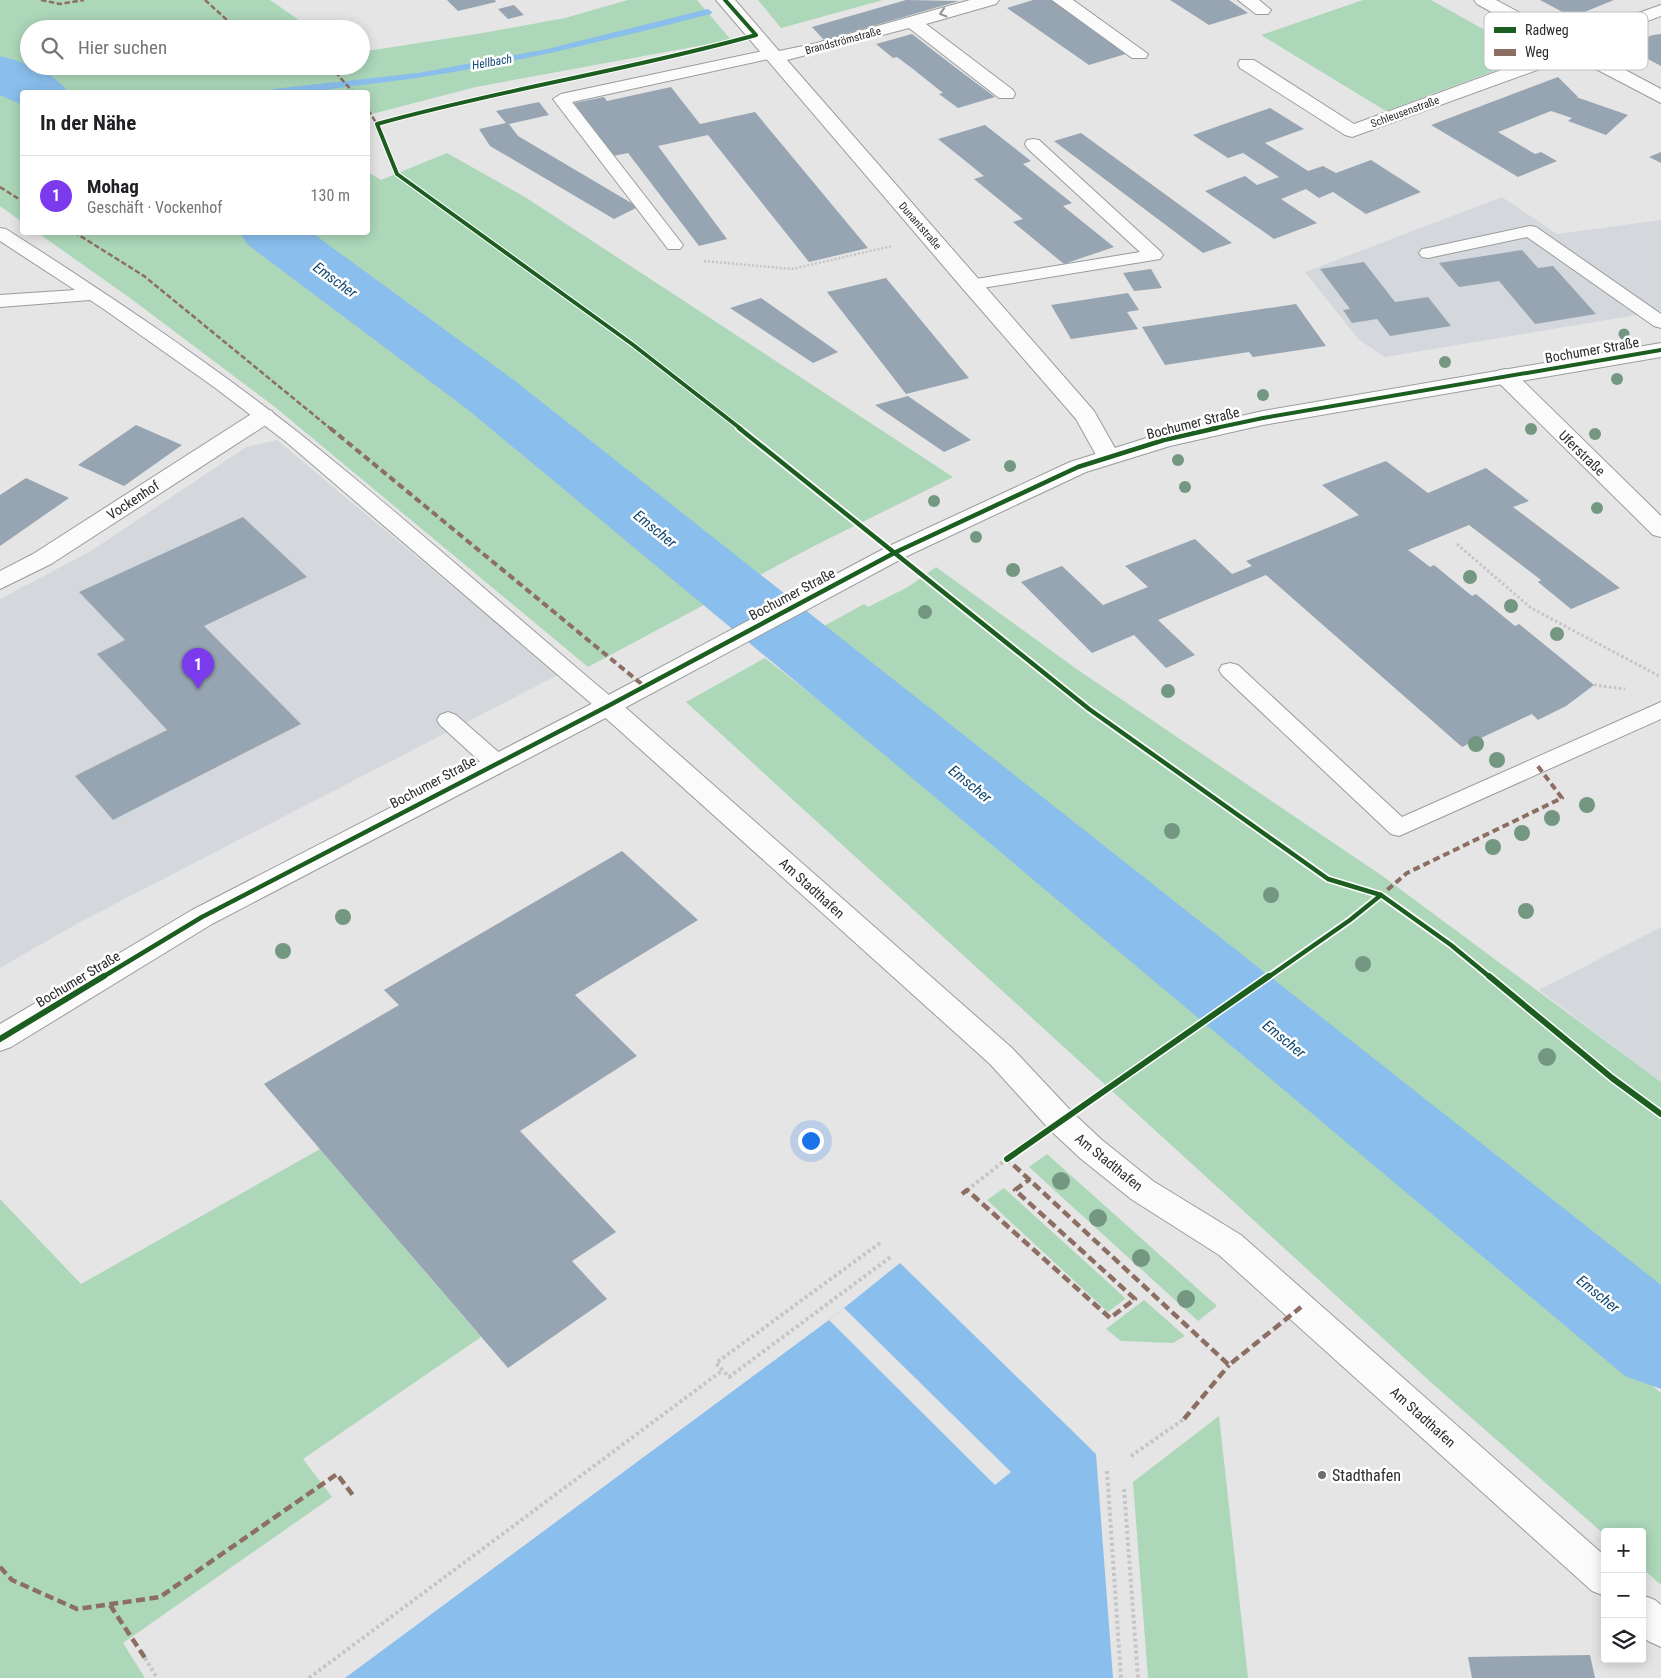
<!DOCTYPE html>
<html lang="de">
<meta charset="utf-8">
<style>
body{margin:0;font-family:"Roboto Condensed",sans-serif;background:#f2f2f2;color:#202124}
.controls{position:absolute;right:15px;bottom:15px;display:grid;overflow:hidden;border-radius:5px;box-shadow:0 2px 12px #0003}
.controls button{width:45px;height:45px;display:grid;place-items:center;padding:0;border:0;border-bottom:1px solid #e0e0e0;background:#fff;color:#202124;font:25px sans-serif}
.you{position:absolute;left:810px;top:1140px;width:18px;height:18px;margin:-12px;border:4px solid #fff;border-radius:50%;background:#1a73e8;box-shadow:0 0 0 8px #1a73e833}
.badge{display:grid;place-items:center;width:32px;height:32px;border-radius:50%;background:#7c3aed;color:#fff;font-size:16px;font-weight:700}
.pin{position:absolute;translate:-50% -41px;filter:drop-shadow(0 1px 2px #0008)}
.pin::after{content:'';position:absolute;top:26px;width:18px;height:15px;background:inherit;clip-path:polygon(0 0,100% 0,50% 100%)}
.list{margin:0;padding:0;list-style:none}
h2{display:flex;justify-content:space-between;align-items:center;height:65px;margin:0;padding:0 20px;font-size:21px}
h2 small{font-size:16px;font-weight:400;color:#757577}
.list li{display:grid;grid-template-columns:32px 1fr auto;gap:15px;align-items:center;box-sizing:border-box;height:80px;padding:0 20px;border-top:1px solid #e0e0e0}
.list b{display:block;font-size:19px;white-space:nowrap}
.list p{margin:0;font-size:16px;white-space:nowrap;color:#757577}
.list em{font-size:16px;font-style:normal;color:#757577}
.icon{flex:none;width:28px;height:28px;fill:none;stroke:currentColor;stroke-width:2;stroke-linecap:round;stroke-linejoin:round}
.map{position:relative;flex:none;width:1661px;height:1678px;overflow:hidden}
.search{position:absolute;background:#fff;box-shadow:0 2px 12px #0003;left:20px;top:20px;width:350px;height:55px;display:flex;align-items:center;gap:12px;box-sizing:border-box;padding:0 18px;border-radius:28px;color:#757577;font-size:19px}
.panel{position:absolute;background:#fff;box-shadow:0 2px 12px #0003;left:20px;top:90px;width:350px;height:145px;border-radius:5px}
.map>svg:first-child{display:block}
.built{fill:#d4d8dc}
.green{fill:#acd7b9}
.water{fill:#8abeec}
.pier{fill:#e5e5e6}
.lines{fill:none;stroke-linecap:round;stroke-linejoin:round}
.stream{fill:#8abeec;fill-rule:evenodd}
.river{fill:#8abeec;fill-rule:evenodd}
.building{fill:#96a5b1}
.lane-casing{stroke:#9a9b9b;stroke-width:2}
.street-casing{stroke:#9a9b9b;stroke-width:2}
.secondary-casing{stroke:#9a9b9b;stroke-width:2}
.path-far2{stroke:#c5c5c6;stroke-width:2.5;stroke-dasharray:2 2;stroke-linecap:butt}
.path-far1{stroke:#c5c5c6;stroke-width:3;stroke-dasharray:2.5 2.5;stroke-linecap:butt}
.path{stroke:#c5c5c6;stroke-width:4;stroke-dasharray:3 3;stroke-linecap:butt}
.lane{fill:#fbfbfb;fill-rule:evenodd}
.street{fill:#fbfbfb;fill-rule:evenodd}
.secondary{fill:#fbfbfb;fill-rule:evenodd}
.quiet-far2{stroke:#8d6e63;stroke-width:2.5;stroke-dasharray:5.5 2.5;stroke-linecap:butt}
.quiet-far1{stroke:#8d6e63;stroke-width:4;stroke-dasharray:7 4;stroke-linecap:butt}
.quiet{stroke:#8d6e63;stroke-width:4.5;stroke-dasharray:9 4.5;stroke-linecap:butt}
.cycleway-far2-casing{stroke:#fff;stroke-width:6}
.cycleway-far1-casing{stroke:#fff;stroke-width:8}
.cycleway-casing{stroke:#fff;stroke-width:9}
.cycleway-far2{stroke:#1b5e20;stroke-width:4}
.cycleway-far1{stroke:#1b5e20;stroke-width:4.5}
.cycleway{stroke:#1b5e20;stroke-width:6}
.tree{fill:#749782}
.oneway{stroke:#949494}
.poi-dot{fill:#6d6d6e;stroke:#fff;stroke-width:2}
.labels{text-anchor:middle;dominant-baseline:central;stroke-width:5;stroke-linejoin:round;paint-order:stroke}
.far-street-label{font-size:11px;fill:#2c2c2d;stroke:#fff}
.far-water-label{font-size:12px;font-style:italic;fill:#114973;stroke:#fff}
.street-label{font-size:14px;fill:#2c2c2d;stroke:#fff}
.water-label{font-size:15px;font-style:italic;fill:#114973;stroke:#fff}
.near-poi-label{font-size:16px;fill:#2c2c2d;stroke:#fff;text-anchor:start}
.key{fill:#fff;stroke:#c0c0c0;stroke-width:1}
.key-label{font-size:14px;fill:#2c2c2d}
</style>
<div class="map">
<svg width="1661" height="1678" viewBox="0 0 1661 1678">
<rect width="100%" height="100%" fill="#e5e5e6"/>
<path class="built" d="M 1502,197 L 1557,234 L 1661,220 L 1661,311 L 1385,357 L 1359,340 L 1305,272 Z
M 277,440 L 558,675 L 82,921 L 0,968 L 0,599 L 91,551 L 246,447 Z
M 1661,927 L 1661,1082 L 1539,990 Z"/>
<path class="green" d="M 0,0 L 270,0 L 312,29 L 29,29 L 29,66 L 361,66 L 361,52 L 483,33 L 565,18 L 628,0 L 697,0 L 731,40 L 476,87 L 368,115 L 368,92 L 22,92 L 22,222 L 0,206 Z
M 758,0 L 883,0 L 781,28 Z
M 1363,0 L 1431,0 L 1533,57 L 1386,111 L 1261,35 Z
M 447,153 L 525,197 L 953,477 L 814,546 L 588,667 L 275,407 L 130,298 L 38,233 L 368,232 L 368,172 L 381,180 Z
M 936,567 L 1078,670 L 1381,875 L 1661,1082 L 1661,1291 L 1345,1041 L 1240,964 L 1100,845 L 824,626 L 864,604 L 868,607 L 908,587 Z
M 765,658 L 921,781 L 1661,1393 L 1661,1585 L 1642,1568 L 1642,1532 L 1605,1532 L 1605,1535 L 1434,1385 L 686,702 Z
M 320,1149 L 481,1337 L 303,1459 L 332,1497 L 123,1643 L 145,1678 L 0,1678 L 0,1199 L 81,1284 Z
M 1047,1154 L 1217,1306 L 1198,1321 L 1029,1167 Z
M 1004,1188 L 1124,1297 L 1125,1299 L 1108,1312 L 987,1200 Z
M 1144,1300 L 1185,1336 L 1173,1343 L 1121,1341 L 1106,1329 Z
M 1219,1416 L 1248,1678 L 1148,1678 L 1133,1482 Z"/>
<path class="water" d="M 900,1263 L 1096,1454 L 1113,1678 L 345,1678 L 829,1320 Z"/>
<path class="pier" d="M 844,1308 L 1011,1472 L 995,1485 L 829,1320 Z"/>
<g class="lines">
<path class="stream" d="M 708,9 L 712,12 L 711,14 C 596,43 481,72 362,85 C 332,88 298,96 268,92 L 273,89 L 418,73 L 547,49 Z"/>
<path class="river" d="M 0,56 C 24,62 53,71 68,92 L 22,92 L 22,105 L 0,95 Z
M 239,232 L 311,232 L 515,381 L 1661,1285 L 1661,1389 L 1625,1376 L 899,767 L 467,409 L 248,245 Z"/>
</g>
<path class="building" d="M 447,0 L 495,0 L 496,2 L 458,11 Z
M 906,0 L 959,1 L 824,40 L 812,27 Z
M 1033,0 L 1053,0 L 1129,53 L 1089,65 L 1007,8 Z
M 1170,0 L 1229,0 L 1248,13 L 1209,25 Z
M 1540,0 L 1614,0 L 1572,17 Z
M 514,5 L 524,15 L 508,19 L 498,9 Z
M 912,34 L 960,71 L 995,97 L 958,108 L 939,94 L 943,93 L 913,69 L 897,57 L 893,58 L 876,44 Z
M 1661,34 L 1661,66 L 1623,46 L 1653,35 Z
M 1558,77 L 1578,97 L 1576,97 L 1628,115 L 1606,135 L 1568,121 L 1572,118 L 1551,111 L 1498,132 L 1535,154 L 1541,152 L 1557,161 L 1518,177 L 1431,125 Z
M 671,87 L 700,124 L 755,112 L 868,248 L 809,262 L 708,135 L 658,146 L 727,239 L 699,246 L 628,153 L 613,156 L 574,103 L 604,97 L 607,101 Z
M 539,102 L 549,115 L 509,124 L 518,136 L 638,207 L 614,219 L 490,146 L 479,129 L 506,123 L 496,111 Z
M 1270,108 L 1304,129 L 1265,143 L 1308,171 L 1323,166 L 1336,173 L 1371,160 L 1421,192 L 1366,214 L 1333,192 L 1319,198 L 1306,189 L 1281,199 L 1317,223 L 1274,239 L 1205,191 L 1245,176 L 1257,185 L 1279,177 L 1243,153 L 1228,158 L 1193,135 Z
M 985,125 L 1031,161 L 1023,164 L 1072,203 L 1063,206 L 1114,247 L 1064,264 L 1013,222 L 1023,219 L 974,179 L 984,176 L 938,139 Z
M 1081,133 L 1232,243 L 1203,253 L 1054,141 Z
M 1661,152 L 1661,163 L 1649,157 Z
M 1522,250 L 1538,268 L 1553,266 L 1596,314 L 1535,324 L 1499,281 L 1459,287 L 1439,263 Z
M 1364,262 L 1395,302 L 1428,297 L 1451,326 L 1390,336 L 1377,319 L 1352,323 L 1343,310 L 1350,309 L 1320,269 Z
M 1151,269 L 1162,288 L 1134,291 L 1123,273 Z
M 886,278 L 925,325 L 969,378 L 906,394 L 827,292 Z
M 1128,293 L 1139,310 L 1127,312 L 1138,329 L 1071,339 L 1051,305 Z
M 761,298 L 838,352 L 813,363 L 730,308 Z
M 1296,304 L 1326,346 L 1253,357 L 1249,352 L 1165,365 L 1142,327 Z
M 908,396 L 971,440 L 944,452 L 875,405 Z
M 136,425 L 182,445 L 124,486 L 78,465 Z
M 1386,461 L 1428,493 L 1486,468 L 1529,501 L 1513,507 L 1620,588 L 1571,609 L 1538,582 L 1541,580 L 1469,525 L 1408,550 L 1430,567 L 1434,565 L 1472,596 L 1476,594 L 1515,626 L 1519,624 L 1594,685 L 1566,706 L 1538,720 L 1532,714 L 1462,747 L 1266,575 L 1158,620 L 1195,655 L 1166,668 L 1134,635 L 1092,653 L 1021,582 L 1062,566 L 1103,605 L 1148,587 L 1125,566 L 1195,539 L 1232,574 L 1252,566 L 1246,561 L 1359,515 L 1322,485 Z
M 26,478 L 69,498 L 0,546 L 0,495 Z
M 243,517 L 307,577 L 204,626 L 301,724 L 113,820 L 75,776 L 167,730 L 97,654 L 125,640 L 79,592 Z
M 622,851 L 698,920 L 575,995 L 637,1056 L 520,1131 L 616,1232 L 572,1261 L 607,1299 L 508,1368 L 264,1084 L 399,1005 L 384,990 Z
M 1590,1655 L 1595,1678 L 1472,1678 L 1468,1657 Z"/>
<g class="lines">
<g class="lane-casing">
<path id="lane" d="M 772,49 L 780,54 L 778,57 L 572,102 L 683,245 L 680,249 L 668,249 L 553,99 L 561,94 Z
M 1033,139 L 1039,140 L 1160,251 L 1163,255 L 1160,259 L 970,290 L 964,289 L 961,285 L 964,281 L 970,280 L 1140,252 L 1027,148 L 1025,144 L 1027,140 Z
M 1530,226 L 1536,227 L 1661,314 L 1661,328 L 1654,326 L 1527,237 L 1428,258 L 1422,257 L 1419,253 L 1422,249 L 1428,248 Z
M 0,228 L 6,229 C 106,293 205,359 299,433 C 407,519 510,612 616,701 L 619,706 L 616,711 L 608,714 L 600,711 L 285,441 L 214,387 L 105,310 L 90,300 L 0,307 L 0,295 L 75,290 L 0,241 Z
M 1230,663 L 1238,665 L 1402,817 L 1661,702 L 1661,719 L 1399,836 L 1391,834 L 1222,675 L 1219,670 L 1222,665 Z
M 448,712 L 456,715 L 503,756 L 506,762 L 503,768 L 495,770 L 487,768 L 440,725 L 437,720 L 440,715 Z"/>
</g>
<g class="street-casing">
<path id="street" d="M 716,0 L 735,0 L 779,51 L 813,44 L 970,0 L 999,0 L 996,4 L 926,24 L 1013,90 L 1015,94 L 1013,98 L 999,98 L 909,28 L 787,60 L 1094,411 L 1120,457 L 1116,462 L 1108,464 L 1100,462 L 1076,419 L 963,289 Z
M 1052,0 L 1073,0 L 1148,54 L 1146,58 L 1132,58 Z
M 1238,0 L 1259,0 L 1271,10 L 1268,14 L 1256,14 Z
M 1474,0 L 1496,0 L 1567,38 L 1661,5 L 1661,16 L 1580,46 L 1661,89 L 1661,103 L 1573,57 L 1352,137 L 1345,135 L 1240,68 L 1238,64 L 1240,60 L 1254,60 L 1354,124 L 1559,49 L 1477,4 Z
M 1505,369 L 1513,371 L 1661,516 L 1661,537 L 1653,535 L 1497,381 L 1494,376 L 1497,371 Z
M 264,409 L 272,411 L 275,416 L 272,421 L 51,564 L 0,589 L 0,571 L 33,554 L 256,411 Z
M 608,697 L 617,700 L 1012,1048 L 1072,1112 L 1102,1140 L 1153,1181 L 1241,1235 L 1605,1556 L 1605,1596 L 1592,1591 L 1219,1255 L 1131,1199 L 1080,1158 L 1050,1130 L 990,1064 L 599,712 L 595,706 L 599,700 Z
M 1642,1595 L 1655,1600 L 1661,1605 L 1661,1647 L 1648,1641 L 1642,1636 Z"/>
</g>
<g class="secondary-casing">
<path id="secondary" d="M 1661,343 L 1661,357 L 1263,425 L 1170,446 L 1086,472 L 905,557 L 617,712 L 212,924 L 11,1047 L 0,1051 L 0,1024 L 192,910 L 599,700 L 887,547 L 1070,462 L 1156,435 L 1263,411 Z"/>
</g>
<path class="path-far2" d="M 704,261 L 792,269 L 892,246"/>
<path class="path-far1" d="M 1457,544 L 1531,608 L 1661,677
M 1594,685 L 1625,689"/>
<path class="path" d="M 967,1190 L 1007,1159
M 880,1243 L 716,1363 L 729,1377 L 892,1256
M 1131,1456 L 1184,1419
M 1107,1471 L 1121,1678
M 1124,1489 L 1138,1678
M 145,1658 L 157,1678
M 309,1678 L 723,1370"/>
<use href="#lane" class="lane"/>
<use href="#street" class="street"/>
<use href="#secondary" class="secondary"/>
<path class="quiet-far2" d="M 41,0 L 60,4 L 84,0
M 205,0 L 237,29
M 330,66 L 353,92
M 368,110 L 377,124
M 0,187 L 22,201
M 74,232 L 144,276 L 331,429"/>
<path class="quiet-far1" d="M 330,428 L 644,686
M 1379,897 L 1407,873 L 1562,798 L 1537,765"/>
<path class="quiet" d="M 1011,1157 L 1007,1159 L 1229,1365 L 1301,1307
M 962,1194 L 967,1190 L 1110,1318 L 1135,1299 L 1015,1190 L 1030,1179
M 1184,1419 L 1229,1365
M 0,1567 L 12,1580 L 77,1609 L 160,1597 L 337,1474 L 355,1498
M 110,1605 L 145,1658"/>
<g class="cycleway-far2-casing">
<path id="cycleway-far2" d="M 725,0 L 756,35 C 631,70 502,89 377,124 L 397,174 L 632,344 L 741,429
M 1211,429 L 1263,418 L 1661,350"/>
</g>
<g class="cycleway-far1-casing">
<path id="cycleway-far1" d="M 739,428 L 1089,709 L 1328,879 L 1381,895 L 1451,945 L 1491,978
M 101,978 L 202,917 L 608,706 L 896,552 L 1078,467 L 1164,440 L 1217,428
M 1267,978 L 1350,920 L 1381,895"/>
</g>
<g class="cycleway-casing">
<path id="cycleway" d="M 1489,976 L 1612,1078 L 1661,1114
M 0,1039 L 104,976
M 1007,1159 L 1269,976"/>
</g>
<use href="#cycleway-far2" class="cycleway-far2"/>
<use href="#cycleway-far1" class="cycleway-far1"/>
<use href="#cycleway" class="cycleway"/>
</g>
<g class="tree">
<circle cx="1624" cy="334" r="5.5"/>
<circle cx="1445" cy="362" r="6"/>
<circle cx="1617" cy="379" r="6"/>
<circle cx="1263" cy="395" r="6"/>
<circle cx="1531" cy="429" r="6"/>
<circle cx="1595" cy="434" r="6"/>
<circle cx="1178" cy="460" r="6"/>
<circle cx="1010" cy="466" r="6"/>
<circle cx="1185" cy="487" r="6"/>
<circle cx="934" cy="501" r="6"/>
<circle cx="1597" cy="508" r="6"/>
<circle cx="976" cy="537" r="6"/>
<circle cx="1013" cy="570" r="7"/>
<circle cx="1470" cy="577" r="7"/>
<circle cx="1511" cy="606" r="7"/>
<circle cx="925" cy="612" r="7"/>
<circle cx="1557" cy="634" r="7"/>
<circle cx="1168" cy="691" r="7"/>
<circle cx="1476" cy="744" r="8"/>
<circle cx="1497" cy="760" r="8"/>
<circle cx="1587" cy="805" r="8"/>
<circle cx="1552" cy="818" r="8"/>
<circle cx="1172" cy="831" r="8"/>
<circle cx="1522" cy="833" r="8"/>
<circle cx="1493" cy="847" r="8"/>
<circle cx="1271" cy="895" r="8"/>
<circle cx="1526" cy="911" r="8"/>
<circle cx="343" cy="917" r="8"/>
<circle cx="283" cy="951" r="8"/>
<circle cx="1363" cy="964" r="8"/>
<circle cx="1547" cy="1057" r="9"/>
<circle cx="1061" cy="1181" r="9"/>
<circle cx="1098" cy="1218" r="9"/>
<circle cx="1141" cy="1258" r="9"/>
<circle cx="1186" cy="1299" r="9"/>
</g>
<defs><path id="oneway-chevron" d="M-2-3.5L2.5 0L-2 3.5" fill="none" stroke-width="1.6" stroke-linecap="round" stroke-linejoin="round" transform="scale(1.25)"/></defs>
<use class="oneway" href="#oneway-chevron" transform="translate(943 13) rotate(164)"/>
<circle class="poi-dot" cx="1322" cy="1475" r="5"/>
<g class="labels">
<g class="far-street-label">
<text transform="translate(843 41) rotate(-15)">Brandströmstraße</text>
<text transform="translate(1405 112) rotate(-20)">Schleusenstraße</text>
<text transform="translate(920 226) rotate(49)">Dunantstraße</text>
</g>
<g class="far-water-label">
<text transform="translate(492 62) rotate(-10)">Hellbach</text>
</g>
<g class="street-label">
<text transform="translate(1592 350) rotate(-10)">Bochumer Straße</text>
<text transform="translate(1193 423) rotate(-14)">Bochumer Straße</text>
<text transform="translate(1582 453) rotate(44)">Uferstraße</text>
<text transform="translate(133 500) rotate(-33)">Vockenhof</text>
<text transform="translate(792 594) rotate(-28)">Bochumer Straße</text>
<text transform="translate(433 782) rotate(-28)">Bochumer Straße</text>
<text transform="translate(812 888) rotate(42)">Am Stadthafen</text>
<text transform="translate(78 979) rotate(-31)">Bochumer Straße</text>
<text transform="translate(1109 1162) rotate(39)">Am Stadthafen</text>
<text transform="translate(1423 1417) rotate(42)">Am Stadthafen</text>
</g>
<g class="water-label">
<text transform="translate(335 280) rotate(36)">Emscher</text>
<text transform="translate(655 529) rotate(39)">Emscher</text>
<text transform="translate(970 784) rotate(39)">Emscher</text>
<text transform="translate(1284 1039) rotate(39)">Emscher</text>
<text transform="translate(1598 1294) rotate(39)">Emscher</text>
</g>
<g class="near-poi-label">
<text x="1332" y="1475">Stadthafen</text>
</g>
</g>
<rect x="1484" y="12" width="164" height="58" rx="8" class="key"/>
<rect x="1494" y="27" width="22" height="6" fill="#1b5e20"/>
<rect x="1494" y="49" width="22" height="7" fill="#8d6e63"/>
<g class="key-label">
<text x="1525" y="35">Radweg</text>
<text x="1525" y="57">Weg</text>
</g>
</svg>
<div class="controls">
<button>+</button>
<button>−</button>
<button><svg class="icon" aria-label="layers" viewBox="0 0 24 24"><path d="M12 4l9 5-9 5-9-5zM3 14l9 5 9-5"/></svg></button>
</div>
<div class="you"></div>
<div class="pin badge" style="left:198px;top:689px">1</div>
<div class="search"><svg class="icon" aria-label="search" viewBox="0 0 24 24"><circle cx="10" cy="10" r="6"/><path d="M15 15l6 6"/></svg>Hier suchen</div>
<section class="panel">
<h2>In der Nähe<small></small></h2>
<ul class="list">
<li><span class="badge">1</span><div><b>Mohag</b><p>Geschäft · Vockenhof</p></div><em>130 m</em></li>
</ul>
</section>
</div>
